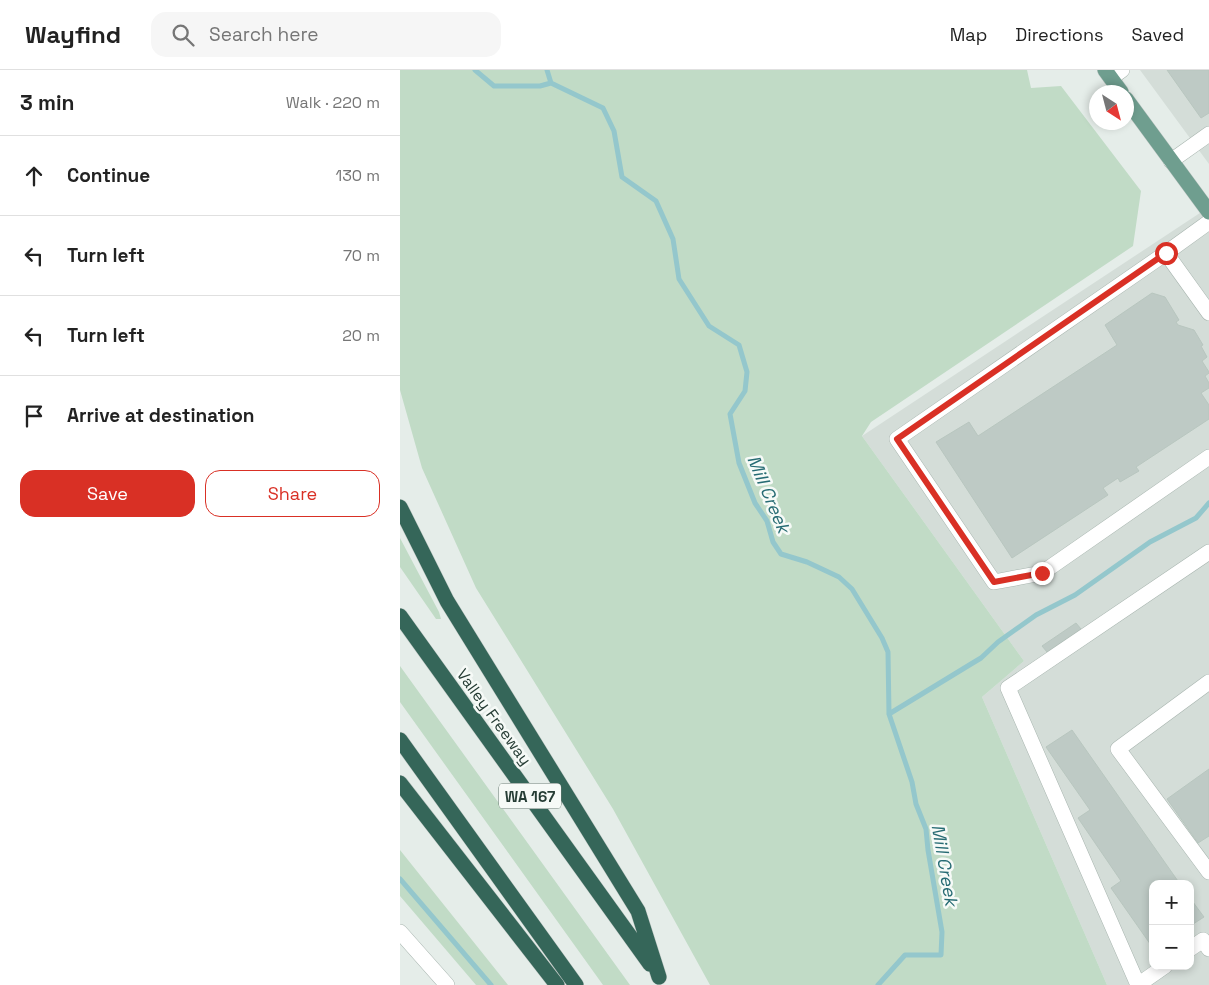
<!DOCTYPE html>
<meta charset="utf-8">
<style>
body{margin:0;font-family:"Space Grotesk",sans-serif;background:#f6f6f6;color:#222}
.controls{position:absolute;right:15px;bottom:15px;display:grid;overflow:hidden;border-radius:10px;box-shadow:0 2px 8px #0003}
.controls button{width:45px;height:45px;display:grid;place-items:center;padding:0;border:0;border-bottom:1px solid #e0e0e0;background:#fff;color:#222;font:25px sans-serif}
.compass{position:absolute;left:689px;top:15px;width:45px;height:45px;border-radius:50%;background:#fff;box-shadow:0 2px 8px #0003;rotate:144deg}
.stop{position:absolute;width:15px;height:15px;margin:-11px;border:4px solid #d93025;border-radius:50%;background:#fff}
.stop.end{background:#d93025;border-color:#fff;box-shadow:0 1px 5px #0008}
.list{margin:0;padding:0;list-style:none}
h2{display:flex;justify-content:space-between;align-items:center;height:65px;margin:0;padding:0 20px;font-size:21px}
h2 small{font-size:16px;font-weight:400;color:#767676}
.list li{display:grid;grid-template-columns:32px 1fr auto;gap:15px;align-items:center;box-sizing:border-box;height:80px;padding:0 20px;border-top:1px solid #e0e0e0}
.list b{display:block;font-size:19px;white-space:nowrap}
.list em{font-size:16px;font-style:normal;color:#767676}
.actions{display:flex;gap:10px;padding:15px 20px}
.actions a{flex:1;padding:11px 0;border:1px solid #d93025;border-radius:15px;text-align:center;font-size:18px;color:#d93025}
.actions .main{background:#d93025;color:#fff}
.icon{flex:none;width:28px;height:28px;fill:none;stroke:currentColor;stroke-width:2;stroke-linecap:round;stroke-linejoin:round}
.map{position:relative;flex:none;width:809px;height:915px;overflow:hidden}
header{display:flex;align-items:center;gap:30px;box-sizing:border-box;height:70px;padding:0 25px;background:#fff;border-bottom:1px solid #e0e0e0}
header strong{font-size:24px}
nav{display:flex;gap:28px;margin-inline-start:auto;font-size:18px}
.search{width:350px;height:45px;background:#f6f6f6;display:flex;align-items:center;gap:12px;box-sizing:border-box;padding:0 18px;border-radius:15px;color:#767676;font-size:19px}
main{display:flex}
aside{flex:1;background:#fff}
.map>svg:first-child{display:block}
.built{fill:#d4ddd8;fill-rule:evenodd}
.green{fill:#c1dbc6}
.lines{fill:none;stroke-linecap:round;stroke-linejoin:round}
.stream{stroke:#94c7cc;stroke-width:5}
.building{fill:#becac5;stroke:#b8c6bf}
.minor-casing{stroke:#a8b5af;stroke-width:16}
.major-casing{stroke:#c2c9c6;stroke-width:16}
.highway-casing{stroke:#c2c9c6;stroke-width:16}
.minor{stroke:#fff;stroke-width:15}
.major{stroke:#6f9e8f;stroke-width:15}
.highway{stroke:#356659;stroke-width:15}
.route{stroke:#d93025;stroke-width:6}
.labels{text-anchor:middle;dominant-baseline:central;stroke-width:5;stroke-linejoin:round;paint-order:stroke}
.shield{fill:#f6faf7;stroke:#64766f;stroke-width:1}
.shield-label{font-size:15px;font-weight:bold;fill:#263d35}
.street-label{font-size:16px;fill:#263d35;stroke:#f6faf7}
.water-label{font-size:18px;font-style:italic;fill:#266b73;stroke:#f6faf7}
</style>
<header>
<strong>Wayfind</strong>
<div class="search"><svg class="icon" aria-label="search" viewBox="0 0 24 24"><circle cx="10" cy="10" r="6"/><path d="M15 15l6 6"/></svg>Search here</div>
<nav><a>Map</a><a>Directions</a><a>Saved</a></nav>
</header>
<main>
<aside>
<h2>3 min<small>Walk · 220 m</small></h2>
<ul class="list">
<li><svg class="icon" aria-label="ahead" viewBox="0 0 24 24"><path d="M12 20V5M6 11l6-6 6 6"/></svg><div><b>Continue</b></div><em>130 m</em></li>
<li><svg class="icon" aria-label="left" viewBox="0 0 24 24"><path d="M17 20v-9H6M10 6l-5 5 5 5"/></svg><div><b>Turn left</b></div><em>70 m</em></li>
<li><svg class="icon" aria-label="left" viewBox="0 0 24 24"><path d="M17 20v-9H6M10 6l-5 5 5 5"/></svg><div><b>Turn left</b></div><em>20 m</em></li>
<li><svg class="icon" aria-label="arrive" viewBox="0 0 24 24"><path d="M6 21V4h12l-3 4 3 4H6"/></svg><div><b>Arrive at destination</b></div></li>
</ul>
<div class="actions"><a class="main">Save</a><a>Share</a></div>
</aside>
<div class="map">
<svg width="809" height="915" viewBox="0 0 809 915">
<rect width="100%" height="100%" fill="#e5ede9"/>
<path class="built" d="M 740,0 L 809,0 L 809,94 Z
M 809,137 L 809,915 L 707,915 L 582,627 L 624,591 L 462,366 ZM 753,814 L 790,814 L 790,896 L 753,896 Z"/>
<path class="green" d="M 0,0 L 627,0 L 631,18 L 661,16 L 741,121 L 733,176 L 471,352 L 462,366 L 624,591 L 582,627 L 707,915 L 310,915 L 213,739 L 76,518 L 22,398 L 0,320 Z
M 0,468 L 39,542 L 41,549 L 36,549 L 0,497 Z
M 0,596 L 230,915 L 203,915 L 0,632 Z
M 0,780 L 108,915 L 76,915 L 0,826 Z"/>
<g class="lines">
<path class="stream" d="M 75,0 L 94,16 L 140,16 L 151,13 L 203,38 L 214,61 L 222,107 L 256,131 L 273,169 L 279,209 L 309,256 L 339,275 L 347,302 L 345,321 L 330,344 L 339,393 L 355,433 L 367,451 L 373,472 L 381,484 L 407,492 L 439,507 L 452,519 L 482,568 L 488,582 L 489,644 L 512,712 L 516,734 L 526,759 L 528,780 L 542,862 L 541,885 L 505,885 L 478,915
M 147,0 L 151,13
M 489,644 L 571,594 L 581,588 L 598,572 L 636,545 L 675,525 L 750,472 L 796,448 L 809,433
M 0,809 L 91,915"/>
</g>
<path class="building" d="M 767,0 L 809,0 L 809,43 L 801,48 Z
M 752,223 L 765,227 L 779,250 L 776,252 L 778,255 L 794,260 L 803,275 L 801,276 L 807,287 L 802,291 L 809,302 L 809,303 L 805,306 L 809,313 L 809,318 L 801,323 L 809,335 L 809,349 L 736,397 L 739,401 L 720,412 L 718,408 L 703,418 L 708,425 L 612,488 L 536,372 L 569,352 L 578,366 L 717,275 L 705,255 Z
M 676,553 L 681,559 L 647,582 L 642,576 Z
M 672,660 L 780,814 L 753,814 L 753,878 L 711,818 L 721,811 L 678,748 L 690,740 L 646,677 Z
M 809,699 L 809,766 L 798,773 L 767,729 Z
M 790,828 L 804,847 L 790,856 Z"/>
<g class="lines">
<g class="minor-casing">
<path id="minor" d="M 711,8 L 722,0
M 771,91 L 809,64
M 809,152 L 766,183 L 809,243
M 766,183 L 497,369 L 594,512 L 642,503 L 809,387
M 809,612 L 718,679 L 809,802
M 0,862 L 47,915
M 790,879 L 803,870 L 809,879
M 765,896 L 738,915 L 608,618 L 809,482"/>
</g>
<g class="major-casing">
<path id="major" d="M 705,0 L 721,22
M 726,29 L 809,142"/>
</g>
<g class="highway-casing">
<path id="highway" d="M 0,437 L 47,531 L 238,841 L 259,907
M 0,546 L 250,894
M 0,670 L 176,915
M 0,713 L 157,915"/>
</g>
<use href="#minor" class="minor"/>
<use href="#major" class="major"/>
<use href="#highway" class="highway"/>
</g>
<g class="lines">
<path class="route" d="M 642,503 L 594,512 L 497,369 L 766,183"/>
</g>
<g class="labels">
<rect class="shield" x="99" y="713.5" width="62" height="25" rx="4"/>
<g class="shield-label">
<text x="130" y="726">WA 167</text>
</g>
<g class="street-label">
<text transform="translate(94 647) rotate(54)">Valley Freeway</text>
</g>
<g class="water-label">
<text transform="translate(369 424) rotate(67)">Mill Creek</text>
<text transform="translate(545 795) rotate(80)">Mill Creek</text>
</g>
</g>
</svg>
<div class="controls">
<button>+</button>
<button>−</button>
</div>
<svg class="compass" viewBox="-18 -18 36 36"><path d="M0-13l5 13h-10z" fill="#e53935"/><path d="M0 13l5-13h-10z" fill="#767676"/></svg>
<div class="stop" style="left:766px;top:183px"></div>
<div class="stop end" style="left:642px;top:503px"></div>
</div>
</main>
